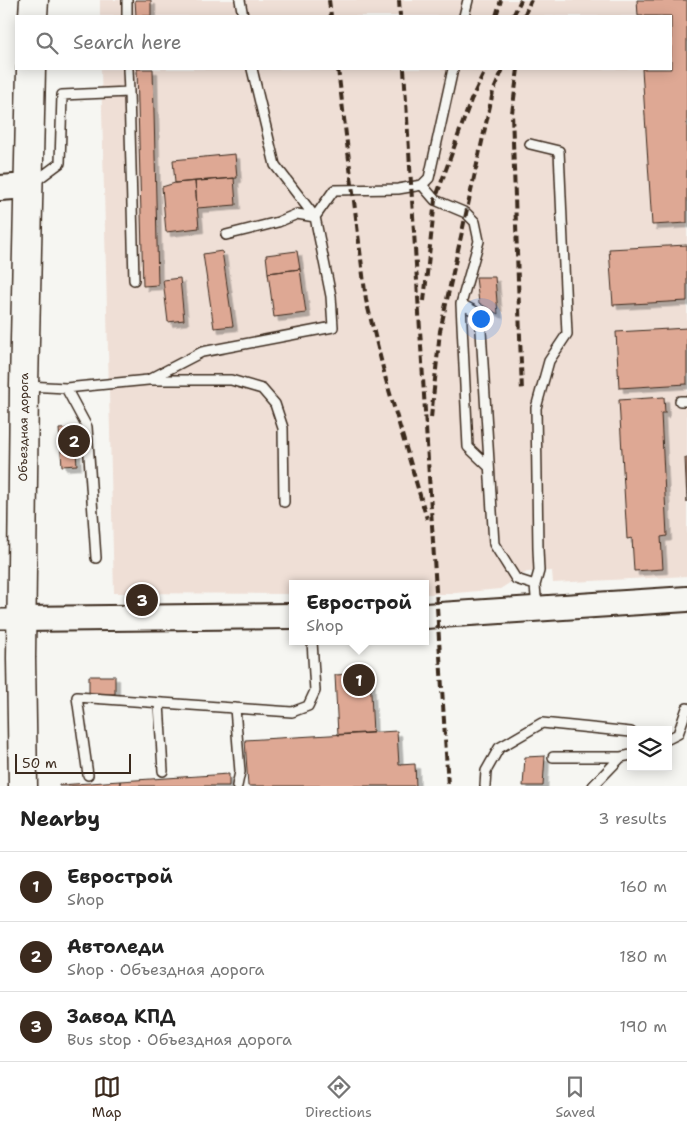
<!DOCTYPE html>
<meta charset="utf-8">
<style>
body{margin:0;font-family:"Shantell Sans",sans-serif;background:#f2f2f2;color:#222}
.controls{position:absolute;right:15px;bottom:15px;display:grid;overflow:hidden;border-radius:0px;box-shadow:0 2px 12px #0003}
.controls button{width:45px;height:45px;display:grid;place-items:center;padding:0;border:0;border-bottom:1px solid #e0e0e0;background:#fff;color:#222;font:25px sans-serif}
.scale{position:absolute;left:15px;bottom:12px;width:116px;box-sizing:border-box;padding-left:5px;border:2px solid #3b2a1e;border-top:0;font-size:14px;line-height:18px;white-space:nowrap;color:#3b2a1e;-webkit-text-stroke:4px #f6f6f2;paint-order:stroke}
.you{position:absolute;left:480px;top:318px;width:18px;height:18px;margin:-12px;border:4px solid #fff;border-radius:50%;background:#1a73e8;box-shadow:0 0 0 8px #1a73e833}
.badge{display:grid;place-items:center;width:32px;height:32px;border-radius:50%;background:#3b2a1e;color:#fff;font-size:16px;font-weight:700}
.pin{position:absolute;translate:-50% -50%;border:2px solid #fff;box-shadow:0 1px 5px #0006}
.popup{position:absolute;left:289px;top:580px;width:140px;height:65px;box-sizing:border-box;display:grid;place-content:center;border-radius:0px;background:#fff;filter:drop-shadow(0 1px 4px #0005);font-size:16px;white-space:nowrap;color:#767676}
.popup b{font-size:19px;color:#222}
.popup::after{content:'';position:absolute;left:50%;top:100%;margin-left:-10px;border:10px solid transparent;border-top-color:#fff}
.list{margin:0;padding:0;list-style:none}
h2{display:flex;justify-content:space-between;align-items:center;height:65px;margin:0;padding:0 20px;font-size:21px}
h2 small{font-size:16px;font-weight:400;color:#767676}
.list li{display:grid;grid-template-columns:32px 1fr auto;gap:15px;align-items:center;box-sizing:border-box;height:70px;padding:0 20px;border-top:1px solid #e0e0e0}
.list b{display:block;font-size:19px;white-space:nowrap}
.list p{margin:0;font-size:16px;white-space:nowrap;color:#767676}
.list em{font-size:16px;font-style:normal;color:#767676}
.icon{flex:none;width:28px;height:28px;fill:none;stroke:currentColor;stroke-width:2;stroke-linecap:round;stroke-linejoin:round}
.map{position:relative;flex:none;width:687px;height:786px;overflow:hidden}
.search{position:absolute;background:#fff;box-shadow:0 2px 12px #0003;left:15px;right:15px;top:15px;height:55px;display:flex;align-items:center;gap:12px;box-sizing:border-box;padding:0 18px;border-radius:0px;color:#767676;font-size:19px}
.sheet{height:275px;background:#fff}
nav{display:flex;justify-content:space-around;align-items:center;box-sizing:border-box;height:70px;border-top:1px solid #e0e0e0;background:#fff;font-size:14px;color:#767676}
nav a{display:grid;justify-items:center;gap:2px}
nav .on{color:#3b2a1e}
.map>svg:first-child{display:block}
.built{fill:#efdfd6}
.building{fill:#dea894;stroke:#3b2a1e;filter:url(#shadow)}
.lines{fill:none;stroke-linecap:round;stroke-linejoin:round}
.service-casing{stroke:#3b2a1e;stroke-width:12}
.minor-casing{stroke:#3b2a1e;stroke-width:22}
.tertiary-casing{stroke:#3b2a1e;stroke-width:28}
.primary-casing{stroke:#3b2a1e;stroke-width:31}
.service{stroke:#f6f6f2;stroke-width:9}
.minor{stroke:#f6f6f2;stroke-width:19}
.tertiary{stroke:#f6f6f2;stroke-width:24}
.primary{stroke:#f6f6f2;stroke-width:28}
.rail{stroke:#3b2a1e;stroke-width:4;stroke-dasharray:8 4;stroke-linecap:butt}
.labels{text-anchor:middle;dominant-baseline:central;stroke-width:4.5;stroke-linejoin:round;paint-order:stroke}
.street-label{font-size:12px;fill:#3b2a1e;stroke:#f6f6f2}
</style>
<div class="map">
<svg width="687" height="786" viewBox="0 0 687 786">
<defs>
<filter id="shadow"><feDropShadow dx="4.5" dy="4.5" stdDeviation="0" flood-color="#0004"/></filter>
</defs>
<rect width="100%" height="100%" fill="#f6f6f2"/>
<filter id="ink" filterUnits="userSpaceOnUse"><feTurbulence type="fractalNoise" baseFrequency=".02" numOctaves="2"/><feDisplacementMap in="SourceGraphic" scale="10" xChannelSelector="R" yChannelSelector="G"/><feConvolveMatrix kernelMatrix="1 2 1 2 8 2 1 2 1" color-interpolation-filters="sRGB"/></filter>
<g filter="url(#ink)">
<path class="built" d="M 100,0 L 687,0 L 687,576 L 553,583 L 552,571 L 527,572 L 500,589 L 445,594 L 425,594 L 425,584 L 293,584 L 293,594 L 114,593 L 101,69 L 671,69 L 671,16 L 100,16 Z"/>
<path class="building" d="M 135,0 L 151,0 L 151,16 L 136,16 Z
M 637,0 L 687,0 L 687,223 L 652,225 L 642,69 L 671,69 L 671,16 L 638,16 Z
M 137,69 L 153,69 L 158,285 L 143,286 Z
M 235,154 L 237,178 L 175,183 L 173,160 Z
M 234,178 L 236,205 L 197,208 L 195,181 Z
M 195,181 L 199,228 L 166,232 L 162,187 L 175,183 Z
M 687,245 L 687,301 L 613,305 L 609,249 Z
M 222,251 L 233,326 L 214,328 L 203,254 Z
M 297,251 L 300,269 L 268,273 L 266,255 Z
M 300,269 L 306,313 L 274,317 L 268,273 Z
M 476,277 L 495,277 L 498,314 L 479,303 Z
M 180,278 L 184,320 L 168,322 L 163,280 Z
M 687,328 L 687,384 L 619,388 L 616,332 Z
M 664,397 L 665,413 L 661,413 L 667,536 L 661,537 L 663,569 L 634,571 L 632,538 L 627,539 L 619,400 Z
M 74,428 L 77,465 L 62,466 L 59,429 Z
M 685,458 L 687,458 L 687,502 Z
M 370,673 L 373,733 L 338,735 L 335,675 Z
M 89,676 L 115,676 L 115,694 L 89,695 Z
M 397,731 L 399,765 L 415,764 L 416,786 L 248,786 L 245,740 Z
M 545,756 L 543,786 L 523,786 L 525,757 Z
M 229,774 L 229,786 L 120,786 L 120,781 Z
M 120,781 L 120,786 L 59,786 L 59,785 Z"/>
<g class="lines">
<g class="service-casing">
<path id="service" d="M 127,0 L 127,16
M 240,0 L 243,16
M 464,16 L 468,0
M 128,69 L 129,92
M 530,144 L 559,151 L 567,334 L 549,361 L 536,408 L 538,549 L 539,571 L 535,585 L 537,609
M 33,183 L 60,163 L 62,95 L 129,92 L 134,280
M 422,185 L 435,200 L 466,213 L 475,222 L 479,241 L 461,304
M 226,235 L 278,222 L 297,214 L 315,217 L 334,190 L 398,189 L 422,185 L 429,178 L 453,69
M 148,380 L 202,352 L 333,327 L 331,296 L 315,217 L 275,165 L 252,69
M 27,386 L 66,388 L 148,380 L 231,380 L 262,389 L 275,404 L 283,428 L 284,502
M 66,388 L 87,427 L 96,558
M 680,401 L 687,401
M 489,467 L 468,447 L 461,304 L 480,314 L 494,544 L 516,579 L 535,585
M 159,703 L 163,771
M 235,708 L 240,772 L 237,786
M 668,739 L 678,734 L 687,708
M 553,757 L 621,757
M 88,775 L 77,697 L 292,712 L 308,706 L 315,691 L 312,641
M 485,786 L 486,771 L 499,748 L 542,723 L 631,732
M 593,786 L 621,757 L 631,755"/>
</g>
<g class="minor-casing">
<path id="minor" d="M 0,619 L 22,619"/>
</g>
<g class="tertiary-casing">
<path id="tertiary" d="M 0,188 L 28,186
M 425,616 L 687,599
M 22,619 L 293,616"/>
</g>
<g class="primary-casing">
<g id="primary">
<path d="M 33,16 L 34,0"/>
<path id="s1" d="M 23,786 L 21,658 L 24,386 L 31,69"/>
</g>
</g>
<use href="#service" class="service"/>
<use href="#minor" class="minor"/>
<use href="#tertiary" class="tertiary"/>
<use href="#primary" class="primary"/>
<path class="rail" d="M 329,0 L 331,16
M 399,0 L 400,16
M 496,16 L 501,0
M 513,16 L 521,0
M 524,16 L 531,0
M 338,69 L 366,300 L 386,380 L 427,519
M 404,69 L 448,786
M 518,69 L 512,113 L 522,392
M 424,301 L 435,200 L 471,100 L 486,69
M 431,418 L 440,331 L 493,92 L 503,69"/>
</g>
</g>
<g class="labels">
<g class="street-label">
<text stroke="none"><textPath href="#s1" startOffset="359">Объездная дорога</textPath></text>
</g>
</g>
</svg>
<div class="controls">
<button><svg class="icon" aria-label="layers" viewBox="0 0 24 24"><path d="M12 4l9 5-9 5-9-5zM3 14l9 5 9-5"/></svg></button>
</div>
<div class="scale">50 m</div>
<div class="you"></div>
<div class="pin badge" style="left:359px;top:680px">1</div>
<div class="popup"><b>Еврострой</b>Shop</div>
<div class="pin badge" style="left:74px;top:441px">2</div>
<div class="pin badge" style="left:142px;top:600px">3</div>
<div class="search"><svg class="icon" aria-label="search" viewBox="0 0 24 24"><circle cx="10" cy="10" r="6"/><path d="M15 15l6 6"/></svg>Search here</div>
</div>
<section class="sheet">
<h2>Nearby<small>3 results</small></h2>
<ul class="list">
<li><span class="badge">1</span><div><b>Еврострой</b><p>Shop</p></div><em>160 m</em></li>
<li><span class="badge">2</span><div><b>Автоледи</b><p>Shop · Объездная дорога</p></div><em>180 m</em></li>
<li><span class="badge">3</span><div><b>Завод КПД</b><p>Bus stop · Объездная дорога</p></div><em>190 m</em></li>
</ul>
</section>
<nav>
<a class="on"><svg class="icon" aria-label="map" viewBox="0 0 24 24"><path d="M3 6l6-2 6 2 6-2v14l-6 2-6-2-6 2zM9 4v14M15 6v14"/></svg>Map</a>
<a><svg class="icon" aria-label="directions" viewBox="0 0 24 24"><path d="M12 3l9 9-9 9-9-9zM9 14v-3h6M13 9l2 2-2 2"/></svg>Directions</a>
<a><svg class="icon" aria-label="saved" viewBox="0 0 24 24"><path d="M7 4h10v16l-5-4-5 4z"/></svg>Saved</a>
</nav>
